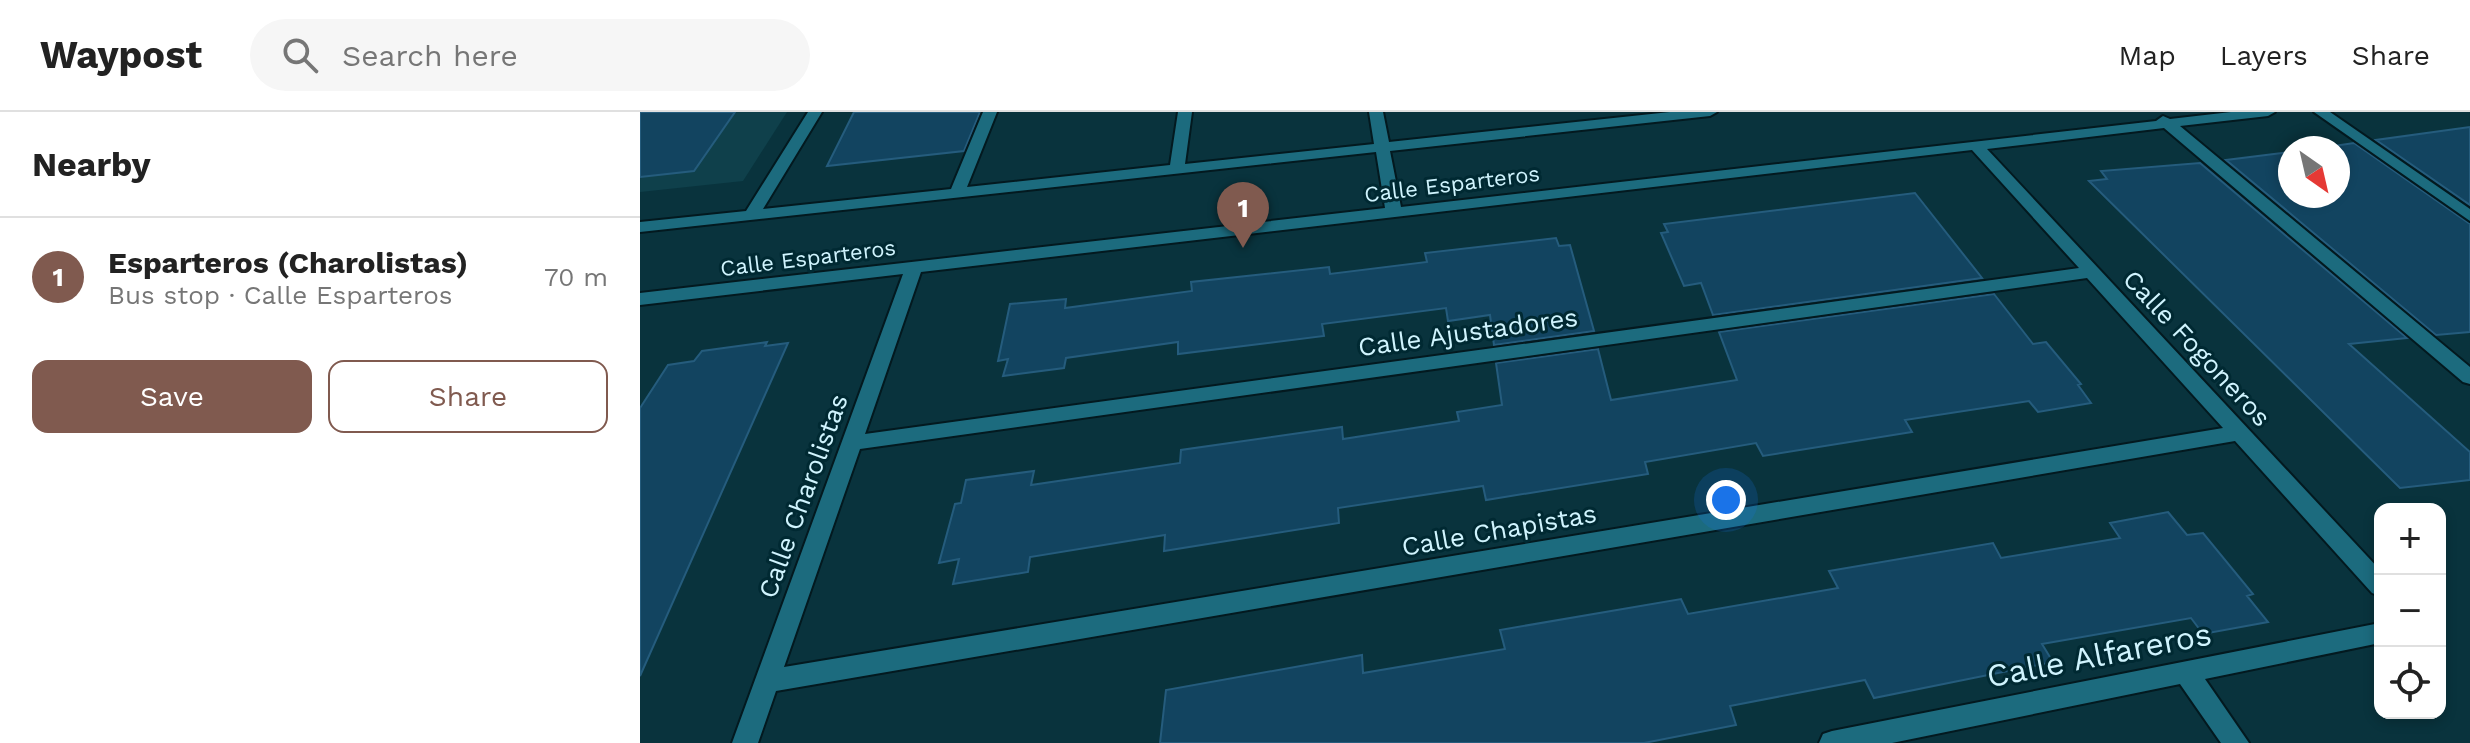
<!DOCTYPE html>
<meta charset="utf-8">
<style>
body{margin:0;font-family:"Work Sans",sans-serif;background:#f6f6f6;color:#222}
.controls{position:absolute;right:24px;bottom:24px;display:grid;overflow:hidden;border-radius:16px;box-shadow:0 4px 12px #0003}
.controls button{width:72px;height:72px;display:grid;place-items:center;padding:0;border:0;border-bottom:2px solid #e0e0e0;background:#fff;color:#222;font:40px sans-serif}
.compass{position:absolute;left:1638px;top:24px;width:72px;height:72px;border-radius:50%;background:#fff;box-shadow:0 4px 12px #0003;rotate:146deg}
.you{position:absolute;left:1086px;top:388px;width:28px;height:28px;margin:-20px;border:6px solid #fff;border-radius:50%;background:#1a73e8;box-shadow:0 0 0 12px #1a73e833}
.badge{display:grid;place-items:center;width:52px;height:52px;border-radius:50%;background:#805a4f;color:#fff;font-size:26px;font-weight:700}
.pin{position:absolute;translate:-50% -66px;filter:drop-shadow(0 2px 4px #0008)}
.pin::after{content:'';position:absolute;top:42px;width:28px;height:24px;background:inherit;clip-path:polygon(0 0,100% 0,50% 100%)}
.list{margin:0;padding:0;list-style:none}
h2{display:flex;justify-content:space-between;align-items:center;height:104px;margin:0;padding:0 32px;font-size:34px}
h2 small{font-size:26px;font-weight:400;color:#767676}
.list li{display:grid;grid-template-columns:52px 1fr auto;gap:24px;align-items:center;box-sizing:border-box;height:120px;padding:0 32px;border-top:2px solid #e0e0e0}
.list b{display:block;font-size:30px;white-space:nowrap}
.list p{margin:0;font-size:26px;white-space:nowrap;color:#767676}
.list em{font-size:26px;font-style:normal;color:#767676}
.actions{display:flex;gap:16px;padding:24px 32px}
.actions a{flex:1;padding:18px 0;border:2px solid #805a4f;border-radius:16px;text-align:center;font-size:28px;color:#805a4f}
.actions .main{background:#805a4f;color:#fff}
.icon{flex:none;width:44px;height:44px;fill:none;stroke:currentColor;stroke-width:2;stroke-linecap:round;stroke-linejoin:round}
.map{position:relative;flex:none;width:1830px;height:631px;overflow:hidden}
header{display:flex;align-items:center;gap:48px;box-sizing:border-box;height:112px;padding:0 40px;background:#fff;border-bottom:2px solid #e0e0e0}
header strong{font-size:38px}
nav{display:flex;gap:44px;margin-inline-start:auto;font-size:28px}
.search{width:560px;height:72px;background:#f6f6f6;display:flex;align-items:center;gap:20px;box-sizing:border-box;padding:0 28px;border-radius:44px;color:#767676;font-size:30px}
main{display:flex}
aside{flex:1;background:#fff}
.map>svg:first-child{display:block}
.built{fill:#0f404b}
.building{fill:#124460;stroke:#255c7d;stroke-width:2}
.lines{fill:none;stroke-linecap:round;stroke-linejoin:round}
.minor-casing{stroke:#03191f;stroke-width:4}
.minor{fill:#1c6b7e;fill-rule:evenodd}
.labels{text-anchor:middle;dominant-baseline:central;stroke-width:6;stroke-linejoin:round;paint-order:stroke}
.far-street-label{font-size:22px;fill:#d0f4fe;stroke:#002932}
.street-label{font-size:26px;fill:#d0f4fe;stroke:#002932}
.near-street-label{font-size:32px;fill:#d0f4fe;stroke:#002932}
</style>
<header>
<strong>Waypost</strong>
<div class="search"><svg class="icon" aria-label="search" viewBox="0 0 24 24"><circle cx="10" cy="10" r="6"/><path d="M15 15l6 6"/></svg>Search here</div>
<nav><a>Map</a><a>Layers</a><a>Share</a></nav>
</header>
<main>
<aside>
<h2>Nearby<small></small></h2>
<ul class="list">
<li><span class="badge">1</span><div><b>Esparteros (Charolistas)</b><p>Bus stop · Calle Esparteros</p></div><em>70 m</em></li>
</ul>
<div class="actions"><a class="main">Save</a><a>Share</a></div>
</aside>
<div class="map">
<svg width="1830" height="631" viewBox="0 0 1830 631">
<rect width="100%" height="100%" fill="#09333d"/>
<path class="built" d="M 0,0 L 147,0 L 103,69 L 0,80 Z"/>
<path class="building" d="M 0,0 L 95,0 L 54,59 L 0,65 Z
M 214,0 L 340,0 L 324,39 L 187,54 Z
M 1830,15 L 1830,93 L 1736,28 Z
M 1714,31 L 1830,112 L 1830,220 L 1796,223 L 1586,48 L 1650,40 L 1650,84 L 1698,84 L 1698,36 L 1680,36 Z
M 1560,51 L 1767,226 L 1709,232 L 1830,340 L 1830,368 L 1760,376 L 1449,69 L 1467,67 L 1461,59 Z
M 1275,81 L 1342,166 L 1073,203 L 1061,171 L 1044,174 L 1021,121 L 1028,120 L 1024,112 Z
M 916,126 L 919,134 L 930,133 L 954,219 L 854,233 L 850,203 L 808,209 L 806,196 L 682,212 L 684,224 L 538,242 L 538,230 L 426,246 L 424,256 L 363,264 L 368,247 L 358,249 L 370,192 L 426,187 L 425,196 L 552,179 L 551,170 L 689,155 L 690,162 L 787,150 L 785,141 Z
M 1354,182 L 1393,232 L 1406,230 L 1441,272 L 1438,273 L 1451,291 L 1398,300 L 1389,289 L 1265,308 L 1272,320 L 1123,344 L 1116,331 L 1005,350 L 1008,362 L 846,388 L 843,374 L 698,396 L 699,411 L 524,439 L 525,423 L 390,445 L 388,460 L 313,472 L 319,447 L 299,451 L 315,392 L 321,391 L 326,368 L 394,359 L 391,373 L 540,351 L 541,338 L 702,315 L 703,327 L 819,309 L 817,300 L 862,293 L 856,251 L 958,237 L 971,288 L 1097,268 L 1079,220 Z
M 127,230 L 125,234 L 148,231 L 0,564 L 0,296 L 28,253 L 54,249 L 62,239 Z
M 1528,400 L 1547,423 L 1563,421 L 1613,482 L 1607,484 L 1628,510 L 1563,522 L 1551,506 L 1402,532 L 1413,550 L 1234,586 L 1225,568 L 1090,594 L 1096,613 L 1004,631 L 520,631 L 526,578 L 722,543 L 723,561 L 865,537 L 860,518 L 1041,487 L 1048,502 L 1198,476 L 1189,459 L 1353,431 L 1361,446 L 1480,426 L 1470,411 Z"/>
<g class="lines">
<g class="minor-casing">
<path id="minor" d="M 168,0 L 182,0 L 123,97 L 311,77 L 343,0 L 357,0 L 327,75 L 530,53 L 538,0 L 552,0 L 545,52 L 734,32 L 729,0 L 743,0 L 749,30 L 1030,0 L 1077,0 L 1070,4 L 750,39 L 761,95 L 1516,9 L 1523,4 L 1530,7 L 1591,0 L 1635,0 L 1628,4 L 1540,14 L 1830,255 L 1830,272 L 1823,270 L 1524,16 L 1347,37 L 1740,458 L 1740,484 L 1732,481 L 1595,329 L 136,579 L 118,631 L 92,631 L 263,162 L 0,193 L 0,181 L 745,96 L 736,40 L 0,120 L 0,110 L 106,99 ZM 1332,38 L 1439,156 L 225,322 L 281,160 ZM 1447,166 L 1583,316 L 144,555 L 220,337 Z
M 1674,0 L 1690,0 L 1830,97 L 1830,109 Z
M 1740,511 L 1740,531 L 1565,567 L 1609,631 L 1581,631 L 1540,572 L 1252,631 L 1179,631 L 1183,622 L 1192,619 Z"/>
</g>
<use href="#minor" class="minor"/>
</g>
<g class="labels">
<g class="far-street-label">
<text transform="translate(812 72) rotate(-7)">Calle Esparteros</text>
<text transform="translate(168 146) rotate(-7)">Calle Esparteros</text>
</g>
<g class="street-label">
<text transform="translate(828 220) rotate(-8)">Calle Ajustadores</text>
<text transform="translate(1557 236) rotate(47)">Calle Fogoneros</text>
<text transform="translate(163 384) rotate(-70)">Calle Charolistas</text>
<text transform="translate(859 418) rotate(-10)">Calle Chapistas</text>
</g>
<g class="near-street-label">
<text transform="translate(1459 543) rotate(-11)">Calle Alfareros</text>
</g>
</g>
</svg>
<div class="controls">
<button>+</button>
<button>−</button>
<button><svg class="icon" aria-label="locate" viewBox="0 0 24 24"><circle cx="12" cy="12" r="6"/><path d="M12 2v4M12 18v4M2 12h4M18 12h4"/></svg></button>
</div>
<svg class="compass" viewBox="-18 -18 36 36"><path d="M0-13l5 13h-10z" fill="#e53935"/><path d="M0 13l5-13h-10z" fill="#767676"/></svg>
<div class="you"></div>
<div class="pin badge" style="left:603px;top:136px">1</div>
</div>
</main>
